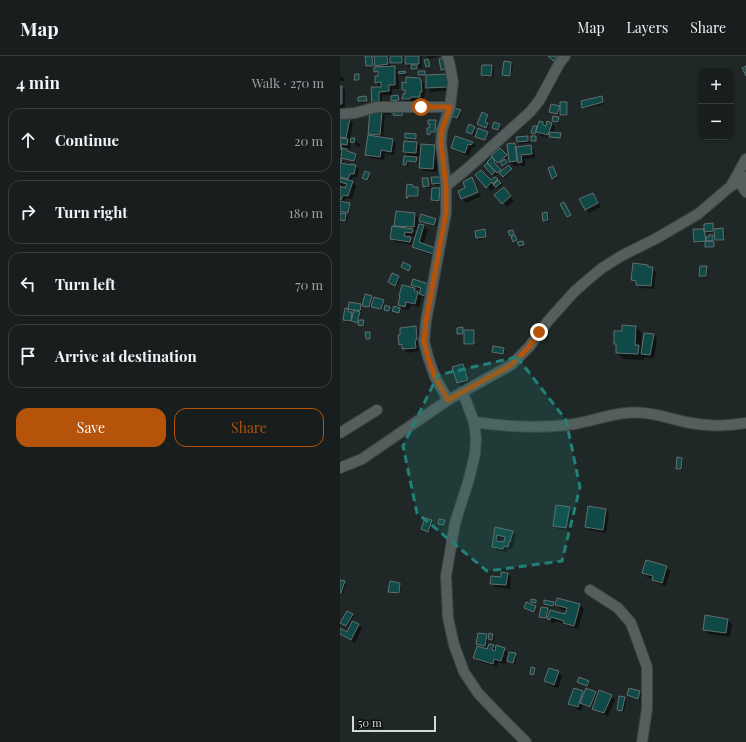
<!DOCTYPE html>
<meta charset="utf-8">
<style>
body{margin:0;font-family:"Playfair Display",serif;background:#202726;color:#f1f3f6}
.controls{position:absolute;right:12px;top:12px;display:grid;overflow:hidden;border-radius:8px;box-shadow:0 1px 3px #0004}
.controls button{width:36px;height:36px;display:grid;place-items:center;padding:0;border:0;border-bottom:1px solid #363c3b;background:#171e1d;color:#f1f3f6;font:20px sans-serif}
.scale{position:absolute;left:12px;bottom:10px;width:84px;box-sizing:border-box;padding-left:4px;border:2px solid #d2d8d7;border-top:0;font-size:11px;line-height:14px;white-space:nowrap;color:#d2d8d7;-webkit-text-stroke:3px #0c1010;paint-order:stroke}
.stop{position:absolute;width:12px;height:12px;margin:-9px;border:3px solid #b45309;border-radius:50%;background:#fff}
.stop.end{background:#b45309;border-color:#fff;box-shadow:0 1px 4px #0008}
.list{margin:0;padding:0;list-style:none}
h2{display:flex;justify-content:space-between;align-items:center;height:52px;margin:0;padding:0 16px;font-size:17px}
h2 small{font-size:13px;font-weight:400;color:#9ea2a4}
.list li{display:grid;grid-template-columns:26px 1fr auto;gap:12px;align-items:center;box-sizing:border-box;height:64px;margin:0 8px 8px;padding:0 8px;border:1px solid #363c3b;border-radius:12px}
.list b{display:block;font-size:15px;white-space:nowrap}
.list em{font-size:13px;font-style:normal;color:#9ea2a4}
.actions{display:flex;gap:8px;padding:12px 16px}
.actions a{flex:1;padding:9px 0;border:1px solid #b45309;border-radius:12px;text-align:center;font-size:14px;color:#b45309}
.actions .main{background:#b45309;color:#fff}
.icon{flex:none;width:22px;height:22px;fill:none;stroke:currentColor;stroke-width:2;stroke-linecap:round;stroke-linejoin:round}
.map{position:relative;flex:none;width:406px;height:686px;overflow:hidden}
header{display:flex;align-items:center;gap:24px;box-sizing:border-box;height:56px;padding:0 20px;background:#171e1d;border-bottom:1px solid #363c3b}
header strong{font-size:19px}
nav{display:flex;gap:22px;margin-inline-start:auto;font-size:14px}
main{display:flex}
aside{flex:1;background:#171e1d}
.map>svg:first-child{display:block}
.shadow{fill:#0007;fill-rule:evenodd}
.building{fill:#0f4948;stroke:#646f6e;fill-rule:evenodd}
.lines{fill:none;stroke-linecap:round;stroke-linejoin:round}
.street-casing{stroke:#3d4544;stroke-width:12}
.secondary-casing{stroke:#3d4544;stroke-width:12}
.street{stroke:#535e5d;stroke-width:10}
.secondary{stroke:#535e5d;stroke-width:10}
.route{stroke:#b45309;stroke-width:5}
.marked{fill:#228078;fill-opacity:0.2;stroke:#228078;stroke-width:3;stroke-dasharray:8 5;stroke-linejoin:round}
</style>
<header>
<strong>Map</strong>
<nav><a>Map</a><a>Layers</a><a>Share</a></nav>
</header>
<main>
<aside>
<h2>4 min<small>Walk · 270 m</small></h2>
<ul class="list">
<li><svg class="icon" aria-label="ahead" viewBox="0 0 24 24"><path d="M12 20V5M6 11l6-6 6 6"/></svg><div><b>Continue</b></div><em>20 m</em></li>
<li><svg class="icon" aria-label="right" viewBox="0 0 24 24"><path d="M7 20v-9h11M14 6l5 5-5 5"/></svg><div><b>Turn right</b></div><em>180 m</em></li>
<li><svg class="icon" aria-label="left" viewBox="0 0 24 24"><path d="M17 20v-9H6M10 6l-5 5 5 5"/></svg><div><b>Turn left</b></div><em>70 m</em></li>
<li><svg class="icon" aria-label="arrive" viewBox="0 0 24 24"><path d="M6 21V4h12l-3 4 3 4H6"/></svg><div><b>Arrive at destination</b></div></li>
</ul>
<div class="actions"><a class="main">Save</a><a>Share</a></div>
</aside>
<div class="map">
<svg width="406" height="686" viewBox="0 0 406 686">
<rect width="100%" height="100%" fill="#1f2827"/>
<path class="shadow" d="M 35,0 L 50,0 L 51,1 L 51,0 L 64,0 L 64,8 L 53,8 L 50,6 L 51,11 L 54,11 L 58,15 L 59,33 L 52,33 L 52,39 L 42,39 L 42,51 L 37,51 L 32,32 L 41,32 L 36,26 L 41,21 L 35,15 L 39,12 L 34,7 L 34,11 L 28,12 L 26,10 L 32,1 L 35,4 Z
M 66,0 L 81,0 L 82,1 L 82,12 L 78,12 L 78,14 L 74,15 L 72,12 L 69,11 L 66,8 Z
M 87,0 L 100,0 L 89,3 Z
M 171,7 L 173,8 L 171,21 L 165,20 L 163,19 Z
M 152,10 L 154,12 L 153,21 L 144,21 L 142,19 Z
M 65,16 L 67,19 L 61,20 L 58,17 Z
M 19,19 L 20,21 L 20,25 L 15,24 Z
M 107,19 L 112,34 L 91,36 L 87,32 Z
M 0,20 L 4,22 L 4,25 L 0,25 Z
M 79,22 L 84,28 L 84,33 L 86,34 L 83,45 L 74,44 L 74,46 L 67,46 L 63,43 L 66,36 L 63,33 L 67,28 Z
M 0,31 L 5,34 L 5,52 L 0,52 Z
M 391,32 L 395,36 L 391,40 Z
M 58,40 L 60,46 L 54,46 L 52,45 Z
M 26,41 L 28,46 L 21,47 L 19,45 Z
M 262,41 L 264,48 L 245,53 L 243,51 Z
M 227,47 L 228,49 L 228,60 L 223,60 L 221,59 L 221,53 L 219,59 L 210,55 L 219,51 L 221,53 Z
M 44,55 L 48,55 L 50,57 L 50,59 L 45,58 L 43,82 L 52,84 L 56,87 L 54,99 L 45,97 L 44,104 L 30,102 L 27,98 L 32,81 L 29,78 L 41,56 L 44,58 Z
M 120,55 L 122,56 L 119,63 L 113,60 Z
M 62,56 L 64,57 L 63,61 L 56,60 L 54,59 Z
M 147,59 L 149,61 L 146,67 L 149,70 L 148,73 L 140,69 Z
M 0,61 L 9,63 L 13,67 L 10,83 L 15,83 L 16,86 L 20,88 L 20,91 L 18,91 L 11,86 L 10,93 L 5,92 L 5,94 L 17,100 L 15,106 L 3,103 L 3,105 L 5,109 L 15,110 L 19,113 L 17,122 L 13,121 L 12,126 L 16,130 L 12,143 L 6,142 L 5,147 L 11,150 L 9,158 L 0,155 L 0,99 L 2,101 L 3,97 L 0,96 ZM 4,129 L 7,130 L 6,134 L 2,132 Z
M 218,62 L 220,64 L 219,68 L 213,65 Z
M 96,65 L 97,67 L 96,77 L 91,77 L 91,80 L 89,80 L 88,78 L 90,69 L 89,67 Z
M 203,67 L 207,70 L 211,67 L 215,71 L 213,78 L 220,78 L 222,81 L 212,80 L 212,82 L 201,80 L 197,76 L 196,79 L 192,77 L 196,71 L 198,73 Z
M 129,69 L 136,73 L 134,79 L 127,76 Z
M 159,69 L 161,71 L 159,75 L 153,71 Z
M 147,77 L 149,78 L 146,85 L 136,80 Z
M 75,79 L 77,81 L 77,84 L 68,84 L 66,82 Z
M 187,81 L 189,83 L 189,87 L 179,88 L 178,86 Z
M 132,86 L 136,90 L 135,92 L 132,91 L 129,100 L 116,95 L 112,92 Z
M 77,87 L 82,92 L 82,89 L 95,90 L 99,94 L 97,116 L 84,115 L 80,112 L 81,101 L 68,100 L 64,96 Z
M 175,88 L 178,92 L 190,91 L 194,94 L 195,102 L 185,103 L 185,110 L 182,110 L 181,109 L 174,110 L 170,106 Z
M 160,94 L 168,101 L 165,104 L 168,108 L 165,111 L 162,107 L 160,108 L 158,105 L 154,108 L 162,116 L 168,111 L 172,115 L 165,122 L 160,116 L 154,120 L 145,110 Z
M 65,102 L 76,102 L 78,104 L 78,107 L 69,106 L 68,110 L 66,110 L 64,108 Z
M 213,111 L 218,122 L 214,124 L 213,122 Z
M 29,117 L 31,119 L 28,125 L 23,122 Z
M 136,119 L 151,126 L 155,122 L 162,129 L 158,132 L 156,130 L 151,135 Z
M 101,122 L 103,129 L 94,129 L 93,127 Z
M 132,122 L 135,126 L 139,135 L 122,142 L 122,143 L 119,136 L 126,133 Z
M 88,123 L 89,124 L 90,132 L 86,132 L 84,130 Z
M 73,130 L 79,134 L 79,141 L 70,141 L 69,143 L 67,141 Z
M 100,133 L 101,135 L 100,146 L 94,146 L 92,144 Z
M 167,136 L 174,145 L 167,151 L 156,139 Z
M 140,137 L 141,140 L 126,147 L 123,144 Z
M 252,138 L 256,142 L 261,151 L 249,157 L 246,153 Z
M 207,157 L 209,159 L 209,166 L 205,166 L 204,164 Z
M 0,158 L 6,159 L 8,161 L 7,166 L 0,165 Z
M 75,158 L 78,162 L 77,174 L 80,169 L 84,170 L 88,174 L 83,189 L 94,192 L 97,201 L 77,194 L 73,189 L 55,186 L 51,183 L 58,172 L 55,170 ZM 72,174 L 78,175 L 77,179 ZM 69,180 L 76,181 L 74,185 Z
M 82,159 L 96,164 L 98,165 L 96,170 L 82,166 L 80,165 Z
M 372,168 L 374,174 L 383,173 L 385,175 L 385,185 L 377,185 L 375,183 L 375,192 L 368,192 L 366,191 L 367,186 L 356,187 L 355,185 L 365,173 ZM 375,176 L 376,183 L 373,180 L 366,181 L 365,177 Z
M 145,174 L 146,176 L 147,182 L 139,184 L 137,182 L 136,175 Z
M 173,175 L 178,186 L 175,187 L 171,179 Z
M 178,186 L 179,187 L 183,186 L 185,190 L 181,192 L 179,190 Z
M 71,210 L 72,212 L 71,216 L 62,211 Z
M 307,210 L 316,216 L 314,233 L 301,232 L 292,224 Z
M 366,211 L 368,213 L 367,222 L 362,221 L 360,219 Z
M 53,218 L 60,223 L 57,230 L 51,227 Z
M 72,228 L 89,229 L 89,243 L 84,242 L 82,240 L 79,251 L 70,249 L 69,254 L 63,253 L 59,249 L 61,241 L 60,240 L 74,233 L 80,239 L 81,234 L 76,232 Z
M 32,241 L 34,244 L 43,244 L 45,246 L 42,254 L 34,252 L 31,249 L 31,252 L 24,249 Z
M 21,249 L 22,250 L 21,256 L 19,256 L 21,258 L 19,265 L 25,267 L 24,271 L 21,270 L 19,268 L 6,266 L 4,264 L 8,254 L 9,257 L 13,259 L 15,255 L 9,252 Z
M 50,252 L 51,253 L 51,256 L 45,254 Z
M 60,253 L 61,255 L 60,258 L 54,255 Z
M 296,271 L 302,277 L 301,295 L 302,296 L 314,279 L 317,283 L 314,303 L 304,301 L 304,304 L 283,303 L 277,297 L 277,290 L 275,288 L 283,276 Z
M 75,272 L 79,275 L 80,288 L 78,288 L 79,295 L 67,297 L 60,288 Z
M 123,272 L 124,275 L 133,275 L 135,277 L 135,289 L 126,289 L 125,287 L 125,279 L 120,279 L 118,278 Z
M 29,277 L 31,279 L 31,284 L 28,284 L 27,283 Z
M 163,293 L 165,294 L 164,299 L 154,297 L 153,296 Z
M 123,309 L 126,313 L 131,328 L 122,331 L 118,327 L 114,312 Z
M 342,403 L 343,405 L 342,414 L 338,414 L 337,412 Z
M 230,452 L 233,456 L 230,475 L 218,473 L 214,469 Z
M 266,454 L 269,457 L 266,477 L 250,474 L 246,470 Z
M 91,465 L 93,467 L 90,476 L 84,475 L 83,473 Z
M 105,465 L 106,466 L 106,470 L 99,468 Z
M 156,473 L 172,476 L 176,479 L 174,489 L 173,489 L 171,494 L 167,493 L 167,496 L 156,494 L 153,490 ZM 161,483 L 166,483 L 165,487 L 160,487 Z
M 326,511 L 330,515 L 326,530 L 317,527 L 313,523 L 307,521 L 303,517 Z
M 167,518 L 171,521 L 170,533 L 155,531 L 151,527 L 162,522 Z
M 0,525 L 6,528 L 3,538 L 0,537 Z
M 60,528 L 61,529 L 60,538 L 51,537 L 49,535 Z
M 218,543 L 240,549 L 244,553 L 238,573 L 215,565 L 214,567 L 212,567 L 207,562 L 207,563 L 202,562 L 200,560 L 207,553 L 210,556 L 226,559 L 227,555 L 220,553 L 216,549 Z
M 213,547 L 215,548 L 214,551 L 206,549 L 205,548 Z
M 185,551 L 196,551 L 197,552 L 196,557 Z
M 8,556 L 14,560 L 11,565 L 18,569 L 22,572 L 15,587 L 0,578 L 0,574 L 7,577 L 12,567 L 10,567 L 8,571 L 3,568 Z
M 366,561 L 388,564 L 392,568 L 390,581 L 368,578 L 364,574 Z
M 139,578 L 147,579 L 149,581 L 149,578 L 153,579 L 155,581 L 154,585 L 148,582 L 147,591 L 139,589 L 137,588 Z
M 153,590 L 156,593 L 164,593 L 168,597 L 165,608 L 158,606 L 157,611 L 138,605 L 134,602 Z
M 175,598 L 177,600 L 175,608 L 170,607 L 168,605 Z
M 195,613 L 196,615 L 195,620 L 191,618 Z
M 218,616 L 222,620 L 218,632 L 209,629 L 205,625 Z
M 248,625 L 250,627 L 248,631 L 238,626 Z
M 235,633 L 245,638 L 255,637 L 258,639 L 271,640 L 275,644 L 268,660 L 243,649 L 241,655 L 233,651 L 229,648 Z
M 300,636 L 301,637 L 300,644 L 288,639 Z
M 284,642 L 286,644 L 284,656 L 280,655 L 278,654 Z"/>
<path class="building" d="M 25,0 L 32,0 L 33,10 L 26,10 Z
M 34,0 L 47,0 L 48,8 L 35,10 Z
M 50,0 L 62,0 L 62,7 L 50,7 Z
M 65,0 L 79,0 L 79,8 L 65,8 Z
M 208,0 L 218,0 L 213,5 Z
M 104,2 L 107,13 L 101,14 L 99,3 Z
M 88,3 L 90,10 L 86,11 L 84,4 Z
M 164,5 L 171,6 L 170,20 L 162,19 Z
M 71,9 L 77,9 L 77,13 L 71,13 Z
M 142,9 L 152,9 L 151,20 L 141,19 Z
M 55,10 L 55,29 L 49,29 L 49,35 L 39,36 L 39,48 L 32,48 L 31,31 L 41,31 L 41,26 L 35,27 L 35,20 L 38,20 L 38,15 L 34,16 L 34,11 Z
M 406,10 L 406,20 L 402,12 Z
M 65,15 L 66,17 L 59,18 L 58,16 Z
M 78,15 L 85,15 L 85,19 L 78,19 Z
M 15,18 L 19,18 L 19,24 L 14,24 Z
M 108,18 L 108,31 L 86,32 L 86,19 Z
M 66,21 L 80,22 L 80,23 L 81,24 L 82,36 L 80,36 L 80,41 L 71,41 L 70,43 L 62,43 L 63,38 L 65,38 L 65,34 L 62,34 L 62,26 L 66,27 Z
M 0,30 L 2,30 L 2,48 L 0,48 Z
M 58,39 L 59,44 L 51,45 L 51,40 Z
M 26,40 L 27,45 L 18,45 L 18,41 Z
M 262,40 L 263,46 L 242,52 L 241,45 Z
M 220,46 L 227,46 L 227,59 L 220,59 Z
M 211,48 L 220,50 L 217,58 L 209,56 Z
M 115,52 L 121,54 L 117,62 L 112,60 Z
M 54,53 L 63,55 L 62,60 L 53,59 Z
M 30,54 L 42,55 L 40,79 L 28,78 Z
M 142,56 L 148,59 L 145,66 L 148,67 L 146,72 L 137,68 Z
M 0,60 L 10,62 L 6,82 L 0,81 Z
M 213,60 L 219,61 L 218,66 L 212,65 Z
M 88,64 L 96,64 L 95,76 L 90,76 L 90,79 L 87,78 L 87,72 L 89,72 L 90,68 L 88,68 Z
M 199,65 L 203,66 L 203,69 L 206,70 L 207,65 L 212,67 L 208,79 L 196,76 Z
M 154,66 L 160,68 L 158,74 L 152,72 Z
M 129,68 L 135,71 L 132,78 L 126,76 Z
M 193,70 L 197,70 L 195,78 L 191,77 Z
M 138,72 L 148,76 L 145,84 L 135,81 Z
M 210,76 L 221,77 L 220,82 L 209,81 Z
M 65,77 L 76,78 L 76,83 L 65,82 Z
M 28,79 L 53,83 L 51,96 L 41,94 L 40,101 L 25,99 Z
M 115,80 L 133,86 L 131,89 L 128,88 L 125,97 L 111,92 Z
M 188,80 L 188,85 L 177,86 L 176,81 Z
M 191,80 L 196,80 L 196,85 L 191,85 Z
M 0,82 L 8,83 L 7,89 L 2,88 L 1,94 Z
M 11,82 L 15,82 L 14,87 L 10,86 Z
M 64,85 L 77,86 L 76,97 L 63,96 Z
M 175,87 L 177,105 L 169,106 L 167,88 Z
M 81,88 L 95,89 L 93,113 L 79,112 Z
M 191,89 L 192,98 L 181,99 L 182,106 L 178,107 L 176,91 Z
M 2,92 L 7,93 L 7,95 L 16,98 L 14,105 L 1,102 Z
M 160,92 L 167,99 L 158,107 L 151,100 Z
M 64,100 L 77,101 L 76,106 L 67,105 L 66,109 L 63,109 Z
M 152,101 L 155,105 L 154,106 L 161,114 L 157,117 L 147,106 Z
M 0,103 L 2,103 L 1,107 L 11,109 L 11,108 L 16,109 L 14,118 L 10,118 L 8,123 L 0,121 Z
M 165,103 L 167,107 L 162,110 L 160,106 Z
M 147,107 L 155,116 L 152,119 L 144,110 Z
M 168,109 L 172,113 L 163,121 L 159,117 Z
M 213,110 L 217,120 L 212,123 L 208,112 Z
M 141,114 L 151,124 L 155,121 L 158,123 L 153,128 L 152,126 L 146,132 L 135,119 Z
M 25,115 L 30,117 L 27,124 L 22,122 Z
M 91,121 L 101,121 L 102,127 L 92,128 Z
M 132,121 L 138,136 L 121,143 L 118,135 L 125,132 L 123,126 Z
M 0,122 L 13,125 L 8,140 L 3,139 L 1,144 L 0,144 L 0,130 L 5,132 L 7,128 L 0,126 Z
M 82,122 L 88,122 L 89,130 L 83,131 Z
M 158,124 L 161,127 L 156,131 L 153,129 Z
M 67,128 L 73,129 L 73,131 L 78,131 L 78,140 L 68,140 L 68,142 L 66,142 Z
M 164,131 L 171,140 L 162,148 L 154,139 Z
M 92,132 L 100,132 L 99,145 L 91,144 Z
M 253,137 L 258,147 L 245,154 L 239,143 Z
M 0,145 L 10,147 L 8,157 L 0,155 Z
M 224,146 L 231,159 L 227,161 L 220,148 Z
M 56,155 L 75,157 L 74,171 L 54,170 Z
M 207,156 L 208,164 L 203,165 L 202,157 Z
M 0,157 L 6,158 L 5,165 L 0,164 Z
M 81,158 L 96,163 L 94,169 L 79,165 Z
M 373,167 L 373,175 L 364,176 L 364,168 Z
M 79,168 L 84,169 L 79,186 L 95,192 L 93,198 L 72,191 Z
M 52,170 L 73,173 L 72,177 L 65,176 L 64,180 L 71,181 L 70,186 L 50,183 Z
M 383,172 L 384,184 L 375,184 L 374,173 Z
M 145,173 L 146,181 L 136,182 L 135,175 Z
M 353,173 L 364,173 L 366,185 L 354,186 Z
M 173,174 L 174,178 L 170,180 L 168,175 Z
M 175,179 L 177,184 L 173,186 L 171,181 Z
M 369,179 L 373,179 L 373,185 L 366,185 L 366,181 L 369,181 Z
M 183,185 L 184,189 L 179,190 L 177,186 Z
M 365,185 L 374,185 L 374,191 L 365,191 Z
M 63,206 L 71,210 L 69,215 L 61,211 Z
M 293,207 L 308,209 L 308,211 L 313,211 L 311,230 L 296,229 L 296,225 L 291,224 Z
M 360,210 L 367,210 L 366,220 L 359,220 Z
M 52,217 L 59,220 L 55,230 L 48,226 Z
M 73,223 L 89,228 L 85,240 L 79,238 L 81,232 L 71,229 Z
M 62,229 L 75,232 L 74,235 L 78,236 L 75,248 L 66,246 L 65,251 L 58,249 L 60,240 L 59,240 Z
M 25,238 L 32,240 L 29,251 L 22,250 Z
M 34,241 L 44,244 L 41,253 L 31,251 Z
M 9,246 L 21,248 L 20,255 L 8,253 Z
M 45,249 L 50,251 L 49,255 L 44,254 Z
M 54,250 L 60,252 L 59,257 L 52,255 Z
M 5,252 L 8,253 L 8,256 L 12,256 L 11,265 L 3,264 Z
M 14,254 L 20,256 L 17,267 L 11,265 Z
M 19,264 L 24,264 L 23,270 L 18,269 Z
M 282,269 L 296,270 L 295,289 L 299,289 L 298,298 L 276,297 L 276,288 L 274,288 L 274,275 L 282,275 Z
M 76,270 L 77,284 L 75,284 L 76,292 L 62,293 L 62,288 L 59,289 L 58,279 L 60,279 L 60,272 Z
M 123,271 L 123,278 L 117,278 L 117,272 Z
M 124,274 L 134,274 L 134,288 L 124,288 Z
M 25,276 L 30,276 L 30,283 L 26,283 Z
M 304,277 L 314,278 L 310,299 L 301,298 Z
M 153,290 L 164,292 L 163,298 L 152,296 Z
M 123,308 L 128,324 L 117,327 L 112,311 Z
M 337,401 L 342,402 L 341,413 L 336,413 Z
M 216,449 L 230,451 L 226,472 L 213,470 Z
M 248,450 L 266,453 L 263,474 L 245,471 Z
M 85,462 L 92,464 L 88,476 L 81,473 Z
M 99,463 L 105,464 L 104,469 L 98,468 Z
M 155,471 L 173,475 L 170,486 L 169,486 L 168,491 L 164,490 L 163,493 L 152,491 ZM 157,479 L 165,481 L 164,486 L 156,485 Z
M 306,504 L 327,510 L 322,527 L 312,524 L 313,520 L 302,517 Z
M 161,516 L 168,517 L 166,529 L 150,528 L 151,520 L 161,521 Z
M 0,524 L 5,525 L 1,537 L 0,537 Z
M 50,525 L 60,527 L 59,537 L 48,536 Z
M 217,542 L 240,548 L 234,570 L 223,567 L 224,565 L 211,561 L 210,564 L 207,563 L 210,554 L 225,558 L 227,552 L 215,549 Z
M 191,543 L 196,544 L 196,547 L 191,546 Z
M 204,544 L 214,546 L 213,550 L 204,548 Z
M 186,546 L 196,550 L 194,556 L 184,552 Z
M 201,551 L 208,552 L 206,562 L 199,561 Z
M 7,555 L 13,558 L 6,570 L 0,567 Z
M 365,559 L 388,563 L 386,577 L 363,574 Z
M 12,565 L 19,568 L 11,584 L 0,578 L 0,572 L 7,576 Z
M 138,577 L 147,578 L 145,590 L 136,588 Z
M 149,577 L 153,578 L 152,584 L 148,583 Z
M 149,588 L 154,589 L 152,594 L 155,595 L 156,589 L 165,592 L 161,605 L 154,603 L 153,608 L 133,602 L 137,590 L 147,593 Z
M 169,596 L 176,597 L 173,607 L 167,605 Z
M 191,611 L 195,612 L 194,619 L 190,618 Z
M 209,612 L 219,615 L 214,629 L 204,625 Z
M 239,621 L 249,625 L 247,630 L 237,626 Z
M 234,632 L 243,635 L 238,651 L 228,648 Z
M 246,632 L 256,636 L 250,651 L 240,647 Z
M 289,632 L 300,635 L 298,643 L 287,639 Z
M 259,634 L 272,639 L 264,657 L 252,653 Z
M 279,640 L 285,641 L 282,655 L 277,654 Z"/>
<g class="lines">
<g class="street-casing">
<path id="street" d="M 107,0 L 109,5 L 113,26 L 110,51 L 102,74 L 101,87 L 106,130 L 106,157 L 86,265 L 84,285 L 88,301 L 95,321 L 108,344
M 0,58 L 15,57 L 37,51 L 110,51
M 399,125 L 406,136
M 106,130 L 128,112 L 190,56 L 199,45 L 219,8 L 225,0
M 391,130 L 406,121
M 123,337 L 134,366 L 136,382 L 135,398 L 129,423 L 115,467 L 106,520 L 108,562 L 114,589 L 124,616 L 138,637 L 158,658 L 186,686
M 134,366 C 168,371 200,373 234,368 C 257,364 281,354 304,357 C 318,358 332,363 345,366 C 367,370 384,371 406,367
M 0,377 L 37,354
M 250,534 L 278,552 L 291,567 L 307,611 L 307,653 L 302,686"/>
</g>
<g class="secondary-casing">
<path id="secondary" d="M 0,412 L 22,403 L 108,344 L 171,309 L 189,291 L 208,265 L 234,236 L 244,227 L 262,212 L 283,199 L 317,182 L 358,158 L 391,130 L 406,103"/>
</g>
<use href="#street" class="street"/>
<use href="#secondary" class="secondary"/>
</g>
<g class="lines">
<path class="route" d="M 81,51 L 110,51 L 102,74 L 101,87 L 106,130 L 106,157 L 86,265 L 84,285 L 88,302 L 95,321 L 108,344 L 171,309 L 189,291 L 199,276"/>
</g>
<path class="marked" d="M 177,301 L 226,364 L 240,431 L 222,505 L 147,515 L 77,457 L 63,390 L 98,319 Z"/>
</svg>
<div class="controls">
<button>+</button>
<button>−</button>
</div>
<div class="scale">50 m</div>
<div class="stop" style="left:81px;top:51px"></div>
<div class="stop end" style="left:199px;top:276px"></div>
</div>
</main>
